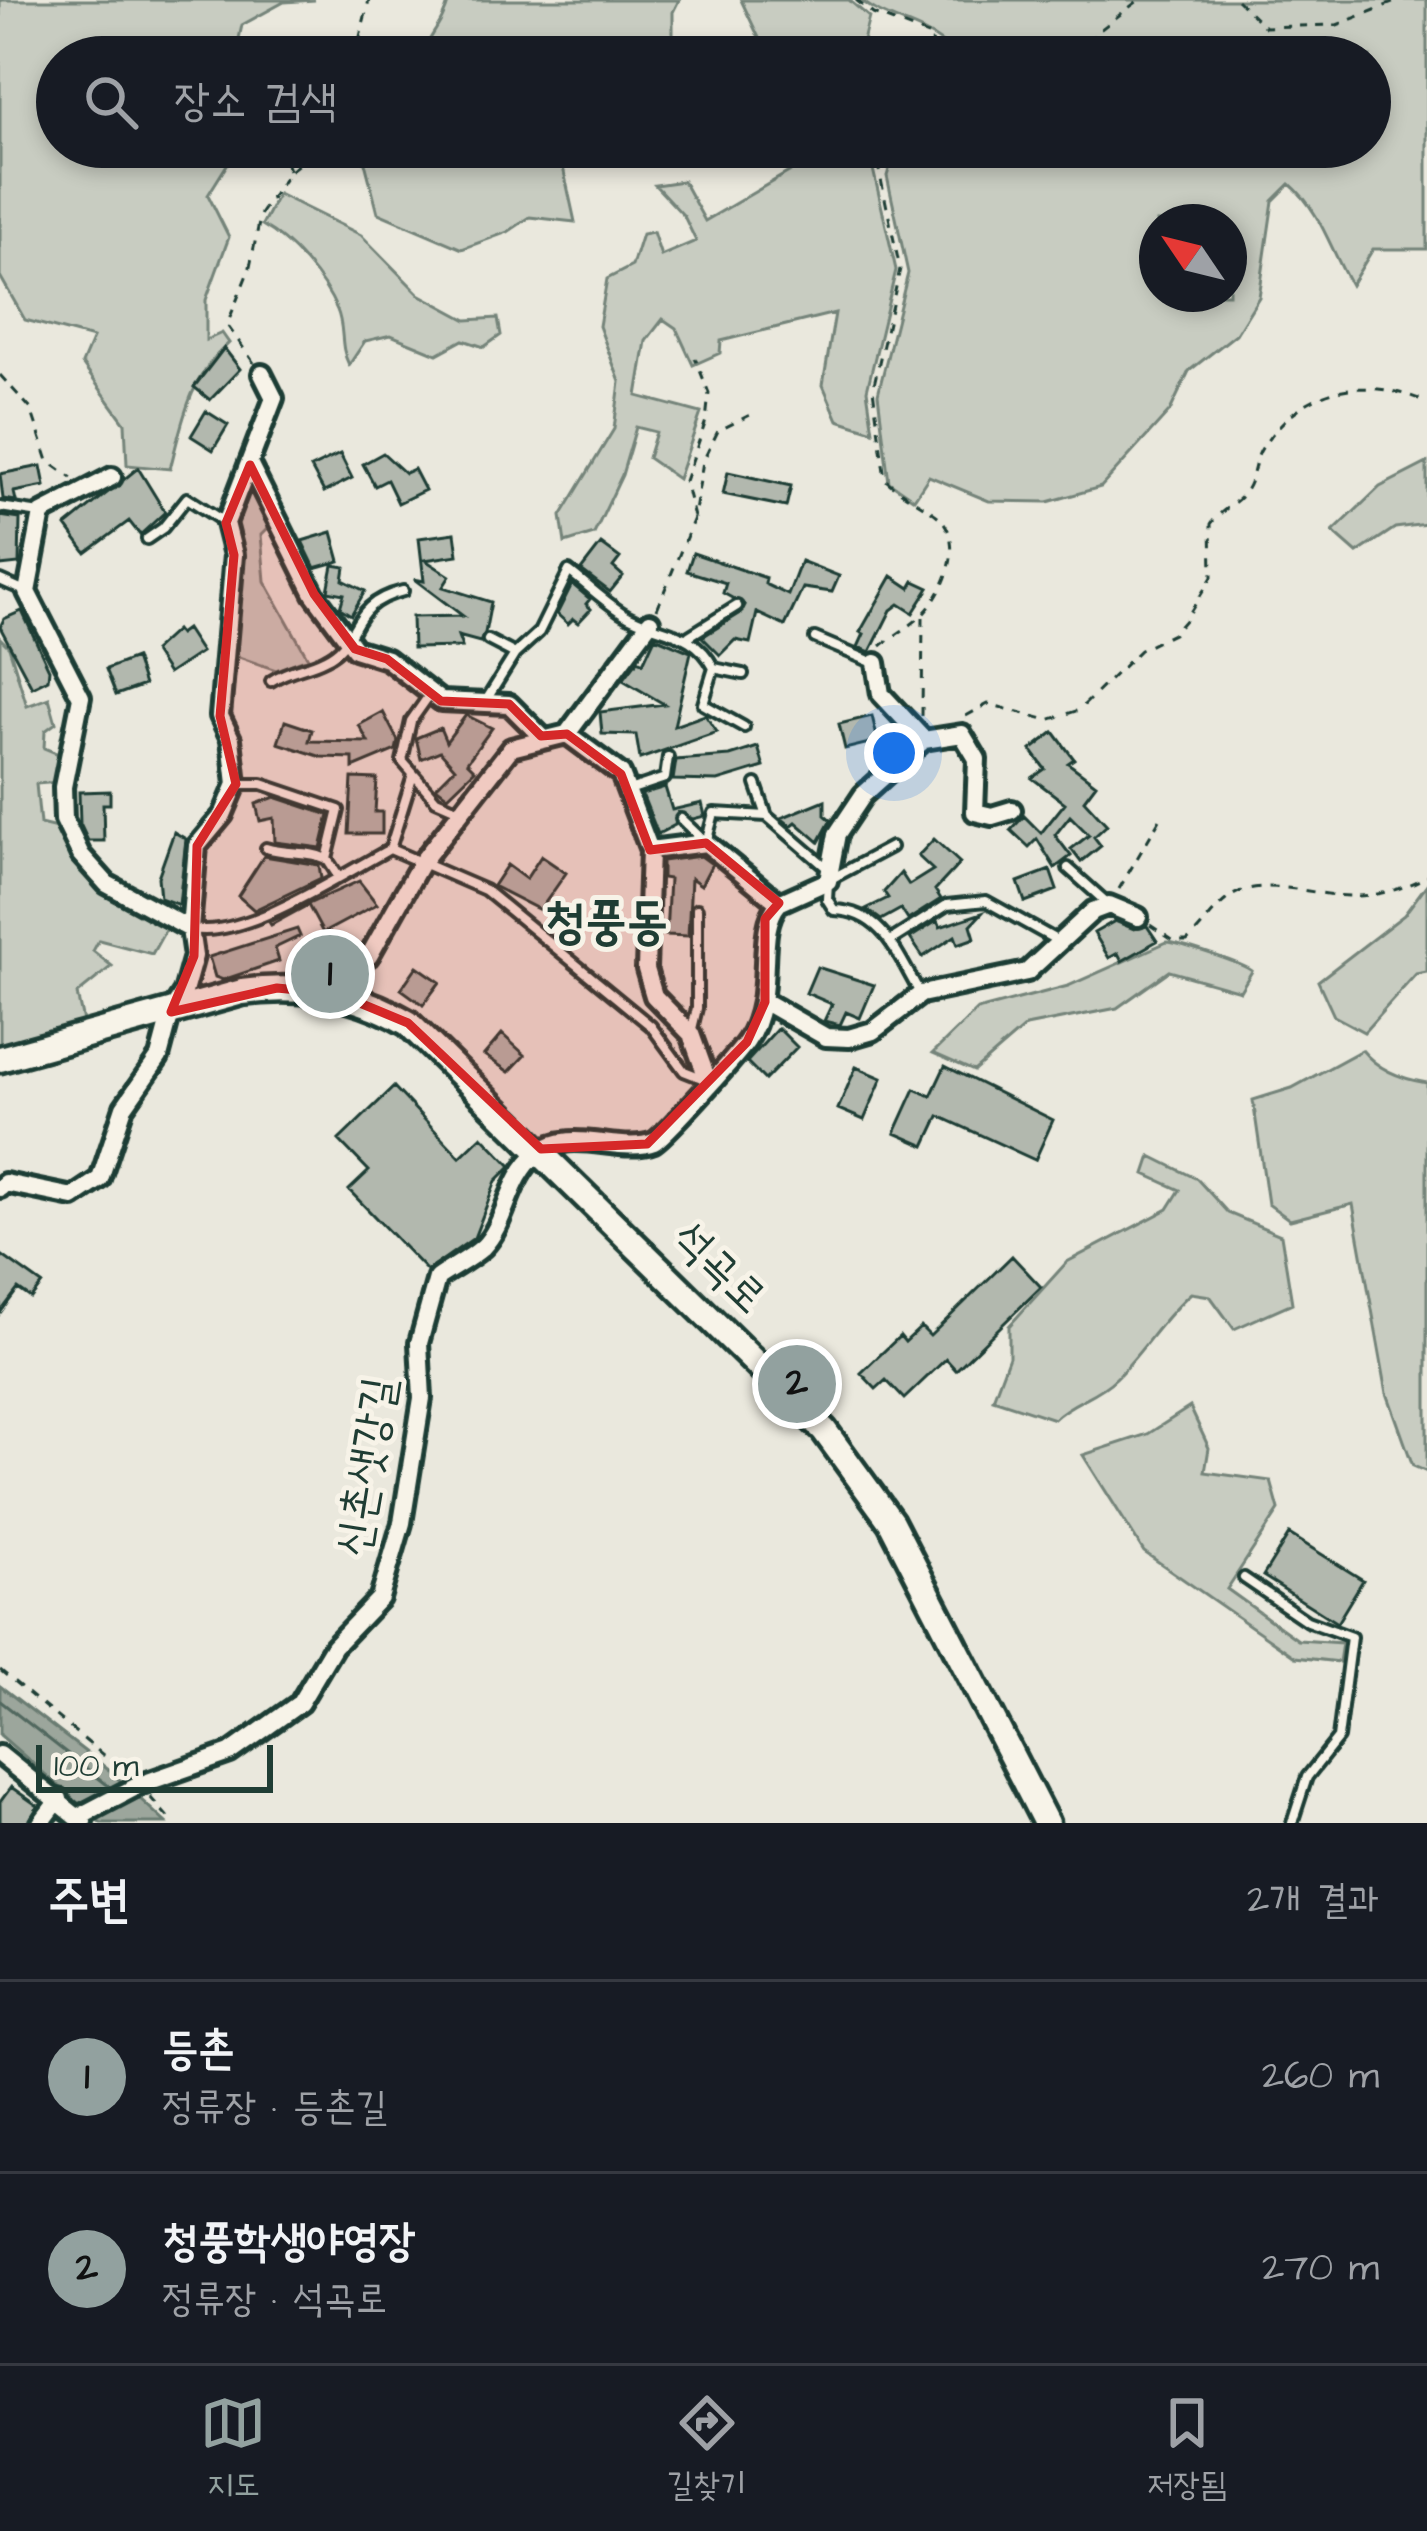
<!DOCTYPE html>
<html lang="ko">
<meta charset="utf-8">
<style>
body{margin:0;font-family:"Architects Daughter","Poor Story",sans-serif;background:#242831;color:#f1f3f6}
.compass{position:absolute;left:1139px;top:204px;width:108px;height:108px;border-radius:50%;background:#171b24;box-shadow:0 6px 18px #0003;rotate:305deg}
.scale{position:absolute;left:36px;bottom:30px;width:237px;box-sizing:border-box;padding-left:12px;border:6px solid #1f3d34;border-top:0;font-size:33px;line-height:42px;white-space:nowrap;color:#1f3d34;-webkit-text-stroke:9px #f7f3e8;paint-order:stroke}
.you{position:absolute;left:894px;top:753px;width:42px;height:42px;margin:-30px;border:9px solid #fff;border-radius:50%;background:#1a73e8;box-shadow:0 0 0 18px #1a73e833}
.badge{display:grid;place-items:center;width:78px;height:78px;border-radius:50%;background:#92a19f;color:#111;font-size:39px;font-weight:700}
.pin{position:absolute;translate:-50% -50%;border:6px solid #fff;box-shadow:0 3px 12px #0006}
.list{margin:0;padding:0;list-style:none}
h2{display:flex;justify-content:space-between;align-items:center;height:156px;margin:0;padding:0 48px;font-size:51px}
h2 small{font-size:39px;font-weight:400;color:#9ea1a6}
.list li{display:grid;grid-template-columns:78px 1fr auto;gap:36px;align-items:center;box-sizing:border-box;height:192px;padding:0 48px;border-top:3px solid #363941}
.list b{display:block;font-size:45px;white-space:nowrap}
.list p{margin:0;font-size:39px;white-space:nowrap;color:#9ea1a6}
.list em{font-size:39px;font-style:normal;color:#9ea1a6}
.icon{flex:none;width:66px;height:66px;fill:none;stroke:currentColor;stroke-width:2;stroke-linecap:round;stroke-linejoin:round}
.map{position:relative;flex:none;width:1427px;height:1823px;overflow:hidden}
.search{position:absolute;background:#171b24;box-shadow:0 6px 18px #0003;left:36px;right:36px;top:36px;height:132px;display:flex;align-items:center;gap:30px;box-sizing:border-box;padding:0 42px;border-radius:66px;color:#9ea1a6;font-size:45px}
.sheet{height:540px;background:#171b24}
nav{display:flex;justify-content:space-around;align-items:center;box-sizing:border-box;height:168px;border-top:3px solid #363941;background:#171b24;font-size:33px;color:#9ea1a6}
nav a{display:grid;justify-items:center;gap:6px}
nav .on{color:#92a19f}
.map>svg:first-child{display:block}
.green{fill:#c8ccc1;stroke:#74847a;stroke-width:3;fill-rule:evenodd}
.water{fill:#9ca69c;stroke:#6a7c72;stroke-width:3}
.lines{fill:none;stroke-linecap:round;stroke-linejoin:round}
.shore{stroke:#51675e;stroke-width:3}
.building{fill:#b2b8ae;stroke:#1f3d34;stroke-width:3}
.lane-casing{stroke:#1f3d34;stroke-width:16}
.street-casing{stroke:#1f3d34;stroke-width:26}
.secondary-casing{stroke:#1f3d34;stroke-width:33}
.path{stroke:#1f3d34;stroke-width:3;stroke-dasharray:9 9;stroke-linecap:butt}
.lane{stroke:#f7f3e8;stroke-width:8}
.street{stroke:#f7f3e8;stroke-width:16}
.secondary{stroke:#f7f3e8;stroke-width:24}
.marked{fill:#d62828;fill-opacity:0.2;stroke:#d62828;stroke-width:9;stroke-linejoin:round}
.labels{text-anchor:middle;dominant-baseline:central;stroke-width:10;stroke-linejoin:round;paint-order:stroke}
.street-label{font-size:45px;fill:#1f3d34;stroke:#f7f3e8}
.quarter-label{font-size:51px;font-weight:bold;fill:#1f3d34;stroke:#f7f3e8}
</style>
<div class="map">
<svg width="1427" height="1823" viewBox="0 0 1427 1823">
<rect width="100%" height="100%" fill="#eae8dd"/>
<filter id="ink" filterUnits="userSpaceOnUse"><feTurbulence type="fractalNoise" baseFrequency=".00833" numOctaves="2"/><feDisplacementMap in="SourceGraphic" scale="24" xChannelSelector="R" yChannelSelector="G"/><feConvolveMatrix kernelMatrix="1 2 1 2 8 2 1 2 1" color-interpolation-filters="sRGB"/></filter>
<g filter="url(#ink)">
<path class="green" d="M 0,0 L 315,0 L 284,2 L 242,25 L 235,57 L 57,57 L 57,147 L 238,147 L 208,195 L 229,237 L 206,300 L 206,340 L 222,333 L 229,343 C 189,378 183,419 170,469 L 127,465 L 125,423 L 82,364 L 93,338 L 25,320 L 0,276 Z
M 449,0 L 679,0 L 673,12 L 673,57 L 421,57 C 430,34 442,26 449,0 Z
M 741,0 L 849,0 L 869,17 L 859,57 L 768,57 Z
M 861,0 L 1427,0 L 1427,249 L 1373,249 L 1351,285 C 1330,249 1321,211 1290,184 L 1273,201 L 1259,297 L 1236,334 L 1189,371 L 1170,411 L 1101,487 L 1048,502 L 989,501 L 929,476 L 914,499 L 889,482 L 878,394 L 908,273 L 887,176 L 896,147 L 1370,147 L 1370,57 L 937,57 L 944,44 C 917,23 884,20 861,0 ZM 1157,222 L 1229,222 L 1229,294 L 1157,294 Z
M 361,147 L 568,147 L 560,153 L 575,222 L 530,217 L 508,232 L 462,249 L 378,213 Z
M 788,147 L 868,147 L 896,270 L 867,390 L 873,431 L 838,420 L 823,385 L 835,313 L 721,341 L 720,353 L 693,365 L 676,328 L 663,319 L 646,341 L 637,396 L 701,413 L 678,479 L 648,458 L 656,432 L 636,427 L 622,475 L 594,534 L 565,543 L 561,516 L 614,429 L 620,382 L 599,326 L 607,279 L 632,266 L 642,234 L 653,232 L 661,256 L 696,241 L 684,216 L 655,185 L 683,181 L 705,221 L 806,162 Z
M 278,194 L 361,235 L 419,294 L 467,320 L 498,318 L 501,335 L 484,347 L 463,340 L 437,354 L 391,335 L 365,341 L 349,365 C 339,346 345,328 337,310 C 324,279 291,241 262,225 Z
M 1427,463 L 1427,524 L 1395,528 L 1357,553 L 1333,532 L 1380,487 Z
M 252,478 L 272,524 L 261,535 L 265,581 L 308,658 L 276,670 L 230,654 L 233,523 Z
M 0,638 L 9,647 L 27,706 L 49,698 L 56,723 L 45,731 L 44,748 L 61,755 L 58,782 L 36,784 L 40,824 L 65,830 L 104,888 L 167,927 L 152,954 L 99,940 L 93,951 L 112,966 L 77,994 L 84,1026 L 0,1049 Z
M 1427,884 L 1427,972 L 1416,974 L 1364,1032 L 1334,1016 L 1318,981 L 1404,915 Z
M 1167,942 C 1180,943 1242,963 1252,971 L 1240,991 L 1169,971 L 1117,1008 L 1026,1026 L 974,1071 L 933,1053 L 977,1010 L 1068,986 Z
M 1362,1050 C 1378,1070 1402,1079 1427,1083 L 1427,1472 L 1413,1466 L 1387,1393 L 1353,1204 L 1290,1220 L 1268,1204 L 1253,1100 L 1292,1088 Z
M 1151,1156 L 1197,1179 L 1228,1213 L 1281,1235 L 1292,1303 L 1234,1329 L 1210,1296 L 1191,1293 C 1161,1319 1144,1351 1116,1378 C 1097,1397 1072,1401 1054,1419 L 993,1399 L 1009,1356 L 1009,1326 L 1067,1262 L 1168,1209 L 1180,1190 L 1145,1174 Z
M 1190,1407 L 1209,1448 L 1205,1472 L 1271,1481 L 1279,1510 L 1227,1589 L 1298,1640 L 1342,1643 L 1339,1662 L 1295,1657 L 1144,1552 L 1083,1455 L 1148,1434 Z"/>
<path class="water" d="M 0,1686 L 110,1771 L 166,1823 L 101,1823 L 0,1735 Z"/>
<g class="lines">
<path class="shore" d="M 0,1701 L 110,1787"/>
</g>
<path class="building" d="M 224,348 L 240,369 L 210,400 L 194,387 Z
M 206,411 L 228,425 L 213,450 L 191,436 Z
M 383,453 L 405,473 L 414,469 L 425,490 L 398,503 L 387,480 L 375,486 L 363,464 Z
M 340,454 L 352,478 L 324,492 L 311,468 Z
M 41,466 L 45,486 L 14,492 L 16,501 L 3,499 L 0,474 Z
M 138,468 L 165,512 L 140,535 L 129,521 L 86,553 L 66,526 Z
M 728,472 L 791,486 L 786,507 L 723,494 Z
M 0,516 L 20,519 L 19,564 L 0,566 Z
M 332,532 L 340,561 L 315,568 L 302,541 Z
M 455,533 L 458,555 L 425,560 L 450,576 L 443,587 L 491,602 L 485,633 L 480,642 L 458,636 L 462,647 L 413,648 L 412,617 L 463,616 L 414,579 L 424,581 L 419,538 Z
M 601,544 L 620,558 L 613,567 L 623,576 L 610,592 L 581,570 Z
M 693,553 L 766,578 L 765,584 L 788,595 L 801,561 L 839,576 L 832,592 L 803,588 L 785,626 L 757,613 L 750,643 L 735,640 L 720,655 L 702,637 L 741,613 L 745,605 L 723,593 L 726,583 L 687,571 Z
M 333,565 L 345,567 L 343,580 L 365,591 L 351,615 L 340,608 L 344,594 L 328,591 Z
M 892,576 L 910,588 L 914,581 L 929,588 L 913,613 L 899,604 L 891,610 L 870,652 L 858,647 L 864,634 L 860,632 Z
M 572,584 L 590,599 L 586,604 L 591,609 L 578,623 L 573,619 L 568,624 L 557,614 Z
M 22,611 L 49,669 L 48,679 L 32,687 L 0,627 L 4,619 Z
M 186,629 L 201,652 L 168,674 L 153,651 L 176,630 L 179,634 Z
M 655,637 L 691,652 L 674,726 L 705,715 L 717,732 L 640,759 L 636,735 L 602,734 L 600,712 L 664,704 L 623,680 L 638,660 L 643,663 Z
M 135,658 L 144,685 L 116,695 L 106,669 Z
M 383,712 L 398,741 L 396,750 L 353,768 L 353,758 L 322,757 L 278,743 L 285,721 L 312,730 L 309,741 L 368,742 L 359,725 Z
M 466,715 L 492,728 L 467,762 L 475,770 L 448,796 L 436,787 L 455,768 L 440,751 L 421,759 L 416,738 L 440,728 L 446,742 Z
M 872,716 L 878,741 L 845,749 L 839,724 Z
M 1054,732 L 1074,759 L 1068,763 L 1096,784 L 1084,800 L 1107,825 L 1094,837 L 1101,846 L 1081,862 L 1071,849 L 1089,835 L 1070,816 L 1055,835 L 1071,856 L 1055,868 L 1037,839 L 1029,847 L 1011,830 L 1024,816 L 1041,833 L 1065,803 L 1032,778 L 1045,769 L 1031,750 Z
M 758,747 L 764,767 L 718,781 L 673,780 L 676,760 L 730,756 Z
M 352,778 L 377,779 L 375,812 L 382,812 L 382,834 L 349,834 Z
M 665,787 L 672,810 L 702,803 L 705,816 L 693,819 L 678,812 L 675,825 L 658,834 L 642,794 Z
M 110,791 L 110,804 L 103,804 L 104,841 L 88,841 L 80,824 L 79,792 Z
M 275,797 L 329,815 L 321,848 L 275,842 L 274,818 L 260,821 L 256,804 Z
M 825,800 L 825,815 L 831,820 L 819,842 L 796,822 L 791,826 L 781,818 Z
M 174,832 L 186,839 L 179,905 L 160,898 L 158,877 Z
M 934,839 L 960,863 L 935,890 L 941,899 L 908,920 L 901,909 L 881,920 L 866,909 L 888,898 L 884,892 L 901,873 L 909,885 L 933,870 L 918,856 Z
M 264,856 L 319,865 L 321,878 L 254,910 L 238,896 Z
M 541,856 L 566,873 L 540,910 L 493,886 L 507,865 L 526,879 Z
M 701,856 L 712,864 L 701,885 L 691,878 L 688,936 L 666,935 L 669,879 L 662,878 L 662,861 Z
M 1050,870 L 1057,890 L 1025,902 L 1018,882 Z
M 359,881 L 377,904 L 323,933 L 308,905 L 271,925 L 269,922 Z
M 982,913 L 971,925 L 975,938 L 958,944 L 955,936 L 923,957 L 910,938 L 937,921 L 940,927 Z
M 1115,921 L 1134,929 L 1147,926 L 1157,941 L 1122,961 L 1118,953 L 1109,958 L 1094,933 Z
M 297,929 L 300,936 L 275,948 L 279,961 L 223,980 L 215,977 L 209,957 Z
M 417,966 L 440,982 L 423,1005 L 401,989 Z
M 817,967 L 874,985 L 860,1018 L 846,1012 L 840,1025 L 824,1021 L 832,1004 L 806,993 Z
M 778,1028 L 797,1047 L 765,1080 L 747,1062 Z
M 502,1034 L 525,1055 L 509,1072 L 484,1055 Z
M 945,1066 L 1053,1120 L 1035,1160 L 939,1116 L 925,1146 L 895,1133 L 915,1089 L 931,1096 Z
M 856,1067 L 882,1078 L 864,1120 L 838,1109 Z
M 394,1087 L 460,1157 L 482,1136 L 511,1166 L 496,1181 L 474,1238 L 427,1271 L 349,1190 L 369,1171 L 339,1140 Z
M 0,1254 L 42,1284 L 31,1298 L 18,1289 L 0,1313 Z
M 1012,1256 L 1041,1287 L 956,1370 L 946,1359 L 904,1399 L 886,1380 L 876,1389 L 861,1373 L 900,1336 L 905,1342 L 921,1327 L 930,1336 Z
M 1289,1534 L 1363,1580 L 1337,1623 L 1263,1576 Z
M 11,1787 L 38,1806 L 28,1823 L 0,1823 L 0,1802 Z"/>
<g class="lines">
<g class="lane-casing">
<path id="lane" d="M 0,507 L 40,513
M 147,539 L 163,528 L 187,498 L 226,523
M 0,580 L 25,591
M 689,636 L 737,606
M 815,638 L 874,663
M 488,640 L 515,654
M 714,668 L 743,674
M 271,681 C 291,668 306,669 325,659 C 363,641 346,605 403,591
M 430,694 L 411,721 L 402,761 L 436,800 L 459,810
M 485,702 L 515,654 L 539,632 L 569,571 C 586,584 603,600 621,612 C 656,635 692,626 714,668 L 703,704 L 744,727
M 236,784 L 262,784 L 339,810 L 327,859 L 338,876
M 756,784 L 767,816
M 629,790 L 665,778 L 668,757
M 681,819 L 706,843 L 714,813 L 767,816 L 826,867
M 266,848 C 288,855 308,850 327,859
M 390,849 L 413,775
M 1068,868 L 1107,903
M 829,880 L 891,847
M 828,882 L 827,899 L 834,910 C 883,911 898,956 920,993
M 193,929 C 246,939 342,874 390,849 L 485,890 L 651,1026 L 684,1071 L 707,1080
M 890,941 L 947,905 L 986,901 L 1058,941
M 691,1033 L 697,1008 L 697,909
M 1244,1578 L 1307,1621 L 1351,1637 L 1338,1738 L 1307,1777 L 1292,1823"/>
</g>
<g class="street-casing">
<path id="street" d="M 250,465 L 314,594 L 355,649 L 387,659 L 441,701 L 509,704 L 541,736
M 112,477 L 42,513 L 27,592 L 81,697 L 63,787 L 64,820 L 81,855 L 107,884 L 190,929
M 876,663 L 881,694 L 924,740
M 567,734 L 650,622
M 650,850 L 646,969 L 654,996 L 691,1034 L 708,1081
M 779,903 L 828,881 L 837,834 L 863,795 L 924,740 L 962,734 L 977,759 L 975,812 L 992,816 L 1012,810
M 765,1002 L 826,1037 L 849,1038 L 873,1031 L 921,994 L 1027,972 L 1093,911 L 1109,905 L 1138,917
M 0,1188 L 5,1183 L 73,1197 L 100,1179 L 124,1107 L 159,1057 L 171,1012 L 184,992 L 194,956 L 190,929 L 197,846 L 223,815 L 236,784 L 231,739 L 220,716 L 234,555 L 226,523 L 274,398 L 262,374
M 0,1755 L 83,1822
M 78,1817 L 139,1785 L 230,1753 L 300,1703 L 334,1646 L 380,1598 L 402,1523 L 422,1398 L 419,1343 L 437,1278 C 451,1268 470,1259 483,1247 C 508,1221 507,1178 538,1153 C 570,1126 620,1155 654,1142 C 662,1139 740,1052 747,1041 C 778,996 753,933 779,903 L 706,843 L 650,850 L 621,774 L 567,734 L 511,748 L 421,863 L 369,956 L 343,967 L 338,994
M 41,1823 L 59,1799"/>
</g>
<g class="secondary-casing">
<path id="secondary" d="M 0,1059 L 242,992 C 301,984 356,992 408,1023 L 824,1430 L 891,1522 L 1046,1823"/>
</g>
<path class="path" d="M 856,0 L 873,14 L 933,37 L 930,57
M 1237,0 L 1265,27 L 1337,25 L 1400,0
M 355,57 L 369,0
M 1078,57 L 1096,33 L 1139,0
M 280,147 L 289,170
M 254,363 L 227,325 L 250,267 L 261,213 L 290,171 L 319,147
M 0,375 L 31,409 L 48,461 L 72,478
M 694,517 L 685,481 L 706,421 L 709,393 L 695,358
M 657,609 L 694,518 L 703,461 L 718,431 L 750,415
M 881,646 C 895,634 914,625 926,611 C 946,588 965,542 939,517 C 922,503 901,495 885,479 L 873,389 L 900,269 L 879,170 L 889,147
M 922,716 L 923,617
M 966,716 L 988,704 L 1048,720 L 1079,710 L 1140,650 L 1173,634 L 1186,619 L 1212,577 L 1211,524 C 1220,510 1235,505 1245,492 C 1255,478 1253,462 1262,448 C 1303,386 1361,375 1427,402
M 1119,889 L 1160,819
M 1150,925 L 1174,941 L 1187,941 C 1201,929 1212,911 1226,900 C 1259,872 1318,898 1355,896 C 1379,896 1406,888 1427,876
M 0,1670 L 126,1774
M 150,1797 L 173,1823"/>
<use href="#lane" class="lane"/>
<use href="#street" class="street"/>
<use href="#secondary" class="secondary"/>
</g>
</g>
<path class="marked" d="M 250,465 L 314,594 L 355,649 L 387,659 L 441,701 L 509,704 L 541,736 L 567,734 L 621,774 L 650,850 L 706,843 L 779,903 L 765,919 L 765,1002 L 747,1042 L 647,1144 L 541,1149 L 408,1023 L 338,994 L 277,988 L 171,1012 L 194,956 L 197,846 L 236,784 L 220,716 L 234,555 L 226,523 Z"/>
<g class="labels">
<g class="street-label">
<text transform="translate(719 1268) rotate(44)">석곡로</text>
<text transform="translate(367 1467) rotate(-81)">신촌샛강길</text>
</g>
<g class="quarter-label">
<text x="606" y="922">청풍동</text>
</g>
</g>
</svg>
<svg class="compass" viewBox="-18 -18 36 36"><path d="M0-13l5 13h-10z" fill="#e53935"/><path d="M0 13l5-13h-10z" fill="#9ea1a6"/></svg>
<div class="scale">100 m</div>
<div class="you"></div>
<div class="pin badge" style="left:330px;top:974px">1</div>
<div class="pin badge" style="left:797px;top:1384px">2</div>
<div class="search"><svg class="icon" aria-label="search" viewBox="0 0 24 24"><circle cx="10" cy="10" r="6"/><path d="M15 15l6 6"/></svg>장소 검색</div>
</div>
<section class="sheet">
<h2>주변<small>2개 결과</small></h2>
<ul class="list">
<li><span class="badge">1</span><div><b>등촌</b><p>정류장 · 등촌길</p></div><em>260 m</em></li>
<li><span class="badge">2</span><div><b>청풍학생야영장</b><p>정류장 · 석곡로</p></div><em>270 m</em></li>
</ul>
</section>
<nav>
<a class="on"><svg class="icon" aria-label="map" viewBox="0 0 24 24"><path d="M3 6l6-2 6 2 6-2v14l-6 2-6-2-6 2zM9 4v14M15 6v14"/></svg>지도</a>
<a><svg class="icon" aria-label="directions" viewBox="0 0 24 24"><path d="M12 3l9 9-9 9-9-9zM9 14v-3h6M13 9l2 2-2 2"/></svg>길찾기</a>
<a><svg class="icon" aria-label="saved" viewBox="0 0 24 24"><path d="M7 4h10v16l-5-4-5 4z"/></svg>저장됨</a>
</nav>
